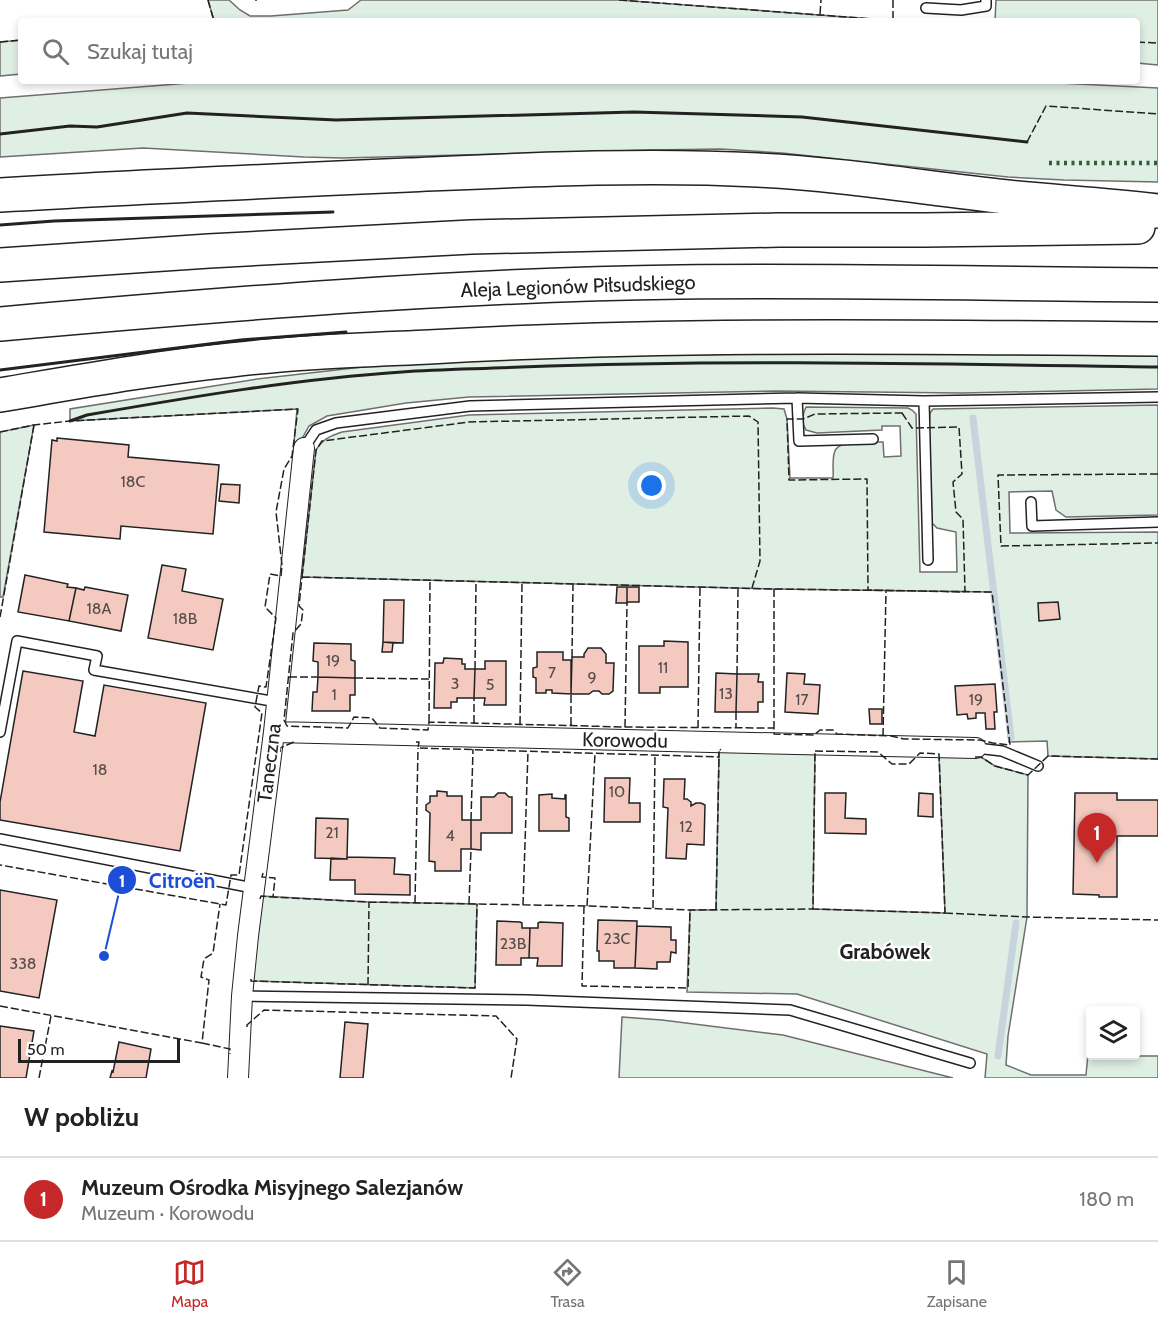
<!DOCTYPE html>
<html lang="pl">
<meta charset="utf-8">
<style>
body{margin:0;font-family:Cabin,sans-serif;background:#f6f6f6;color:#222}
.controls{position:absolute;right:18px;bottom:18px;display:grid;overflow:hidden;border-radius:6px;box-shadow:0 3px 9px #0003}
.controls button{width:54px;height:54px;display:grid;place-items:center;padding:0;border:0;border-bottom:2px solid #e0e0e0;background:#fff;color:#222;font:30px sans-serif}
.scale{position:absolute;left:18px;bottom:15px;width:162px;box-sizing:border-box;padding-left:6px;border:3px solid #222;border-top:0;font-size:16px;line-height:21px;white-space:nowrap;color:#222;-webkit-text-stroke:4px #fff;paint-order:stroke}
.you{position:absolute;left:652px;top:486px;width:21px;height:21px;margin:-15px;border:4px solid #fff;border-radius:50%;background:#1a73e8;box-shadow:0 0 0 9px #1a73e833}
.badge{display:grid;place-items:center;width:39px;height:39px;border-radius:50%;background:#c62828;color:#fff;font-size:20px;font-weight:700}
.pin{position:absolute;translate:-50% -50px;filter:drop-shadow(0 2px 3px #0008)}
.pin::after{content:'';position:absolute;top:32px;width:21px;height:18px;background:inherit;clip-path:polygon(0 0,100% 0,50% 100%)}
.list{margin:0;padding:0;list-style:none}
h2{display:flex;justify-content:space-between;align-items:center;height:78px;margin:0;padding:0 24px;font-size:26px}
h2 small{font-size:20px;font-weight:400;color:#767676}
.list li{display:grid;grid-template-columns:39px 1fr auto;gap:18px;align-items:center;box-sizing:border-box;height:84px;padding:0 24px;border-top:2px solid #e0e0e0}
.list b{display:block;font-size:22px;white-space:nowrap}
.list p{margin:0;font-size:20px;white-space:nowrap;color:#767676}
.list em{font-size:20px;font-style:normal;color:#767676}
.icon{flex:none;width:33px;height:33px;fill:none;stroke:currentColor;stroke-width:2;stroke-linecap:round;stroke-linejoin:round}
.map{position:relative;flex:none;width:1158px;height:1078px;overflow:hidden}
.search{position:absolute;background:#fff;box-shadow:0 3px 9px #0003;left:18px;right:18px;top:18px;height:66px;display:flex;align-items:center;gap:15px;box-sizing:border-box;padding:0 21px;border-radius:6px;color:#767676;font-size:22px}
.sheet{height:162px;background:#fff}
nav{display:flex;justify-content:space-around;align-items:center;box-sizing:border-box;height:84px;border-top:2px solid #e0e0e0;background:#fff;font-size:16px;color:#767676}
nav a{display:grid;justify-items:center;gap:3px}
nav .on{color:#c62828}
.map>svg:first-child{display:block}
.green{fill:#e0efe3;stroke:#6f6f6f;stroke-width:1.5}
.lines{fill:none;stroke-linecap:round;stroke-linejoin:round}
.stream{stroke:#c7d3dd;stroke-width:7}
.building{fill:#f3c9c0;stroke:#222;stroke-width:1.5}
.lane-casing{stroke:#222;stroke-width:12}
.street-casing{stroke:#222;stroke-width:22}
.highway-casing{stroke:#222;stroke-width:36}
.lane{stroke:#fff;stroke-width:9}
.street{stroke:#fff;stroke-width:20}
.highway{stroke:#fff;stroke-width:33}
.hedge{stroke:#2f5e38;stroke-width:4.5;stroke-dasharray:3 4.5;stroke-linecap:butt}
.fence{stroke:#222;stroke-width:1.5;stroke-dasharray:8 3;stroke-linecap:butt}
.wall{stroke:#222;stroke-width:3}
.labels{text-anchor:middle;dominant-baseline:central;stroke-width:4.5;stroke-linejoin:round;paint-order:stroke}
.number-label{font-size:16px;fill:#564c4a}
.street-label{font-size:20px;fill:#222;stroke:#fff}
.neighbourhood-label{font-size:21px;font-weight:bold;fill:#222;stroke:#fff}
.leader{fill:none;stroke:#1d4ed8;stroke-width:2}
.callout-dot{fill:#1d4ed8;stroke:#fff;stroke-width:2}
.mark-label{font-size:18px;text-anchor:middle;font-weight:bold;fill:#fff}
.callout-label{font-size:21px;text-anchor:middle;font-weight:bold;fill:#1d4ed8;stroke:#fff;stroke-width:4.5;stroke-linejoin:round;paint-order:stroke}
</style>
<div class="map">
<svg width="1158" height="1078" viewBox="0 0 1158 1078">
<rect width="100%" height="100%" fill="#fff"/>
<path class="green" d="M 208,0 L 229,0 L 240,10 L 250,16 L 271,16 L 348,10 L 361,0 L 619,0 L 900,21 L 214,21 Z
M 996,0 L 1158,0 L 1158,65 L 1137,63 L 1137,21 L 995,21 Z
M 21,40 L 21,74 L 0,76 L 0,42 Z
M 215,81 L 1018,81 L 1158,88 L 1158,182 L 1064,180 L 1008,177 L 782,153 L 721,149 L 652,150 L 342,158 L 304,157 L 143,148 L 0,157 L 0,98 Z
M 868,353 L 1158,356 L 1158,389 L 962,393 L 777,391 L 469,397 L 406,403 L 327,416 L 309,426 L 299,444 L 294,443 L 297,409 L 70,421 L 70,409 L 257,379 L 380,365 L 499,359 L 657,355 Z
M 1158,405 L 1158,515 L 1066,517 L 1056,510 L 1052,491 L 1009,492 L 1010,533 L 1158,532 L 1158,759 L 1048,756 L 1047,741 L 1009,742 L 992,592 L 774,589 L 302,577 L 316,450 C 323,439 330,436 342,432 L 469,415 L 773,408 L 784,409 L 787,419 L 790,478 L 833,478 C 834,470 831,456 836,449 C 842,440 872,442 883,442 L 884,457 L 901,456 L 900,426 L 882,426 L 882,430 L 817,433 L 806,430 C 801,422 802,415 806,407 L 908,408 L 912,410 L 916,414 L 920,572 L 957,572 L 956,532 L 937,528 L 932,523 L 929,427 L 930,413 L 933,409 Z
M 34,425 L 3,597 L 0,597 L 0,432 Z
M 719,750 L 815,751 L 813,909 L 945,913 L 939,754 L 981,757 L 995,766 L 1028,775 L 1027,917 L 1008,1036 L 1006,1065 L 1031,1075 L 1086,1075 L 1088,1054 L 1090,1054 L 1090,1056 L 1158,1056 L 1158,1078 L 985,1078 L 987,1054 L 797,994 L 687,992 L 690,910 L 716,910 Z
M 261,896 L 369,902 L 477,904 L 475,988 L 251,981 Z
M 622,1017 L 662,1020 L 783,1035 L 953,1078 L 619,1078 Z"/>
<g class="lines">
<path class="stream" d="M 973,418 L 1011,738
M 998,1056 L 1016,923"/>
</g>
<path class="building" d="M 57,438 L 129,445 L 128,457 L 219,465 L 213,534 L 121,526 L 120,539 L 44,532 L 52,440 L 57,441 Z
M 221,484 L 240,485 L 239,503 L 219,501 Z
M 162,565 L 186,569 L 182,591 L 223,599 L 213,650 L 148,638 Z
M 25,575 L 68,584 L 67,587 L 76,588 L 69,621 L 18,612 Z
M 85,587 L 128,595 L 121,631 L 69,621 L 76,588 L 84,590 Z
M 617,587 L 627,587 L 627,603 L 616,603 Z
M 627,587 L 639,587 L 639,602 L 627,602 Z
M 384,600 L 404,600 L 403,643 L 383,642 Z
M 1058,602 L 1060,619 L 1039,621 L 1038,603 Z
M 664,641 L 688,642 L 688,687 L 660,687 L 660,693 L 639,693 L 639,646 L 664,646 Z
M 383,642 L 393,643 L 392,652 L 382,652 Z
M 314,643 L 351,644 L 351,660 L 355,661 L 355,678 L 318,677 L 318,662 L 313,661 Z
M 588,648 L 601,648 L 606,654 L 606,663 L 614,663 L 613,691 L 609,694 L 602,694 L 599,691 L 593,691 L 589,694 L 571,694 L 572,657 L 584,657 L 584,654 Z
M 537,652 L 563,652 L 563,660 L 571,660 L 571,694 L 552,693 L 552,690 L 546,690 L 546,693 L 536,693 L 536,678 L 533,677 L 533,668 L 537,667 Z
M 444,658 L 462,659 L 462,664 L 465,664 L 465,669 L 475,669 L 474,698 L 457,698 L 457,702 L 451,702 L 451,708 L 434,708 L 435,663 L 443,663 Z
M 485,661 L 506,661 L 506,705 L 484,705 L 485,698 L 474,698 L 475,669 L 485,669 Z
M 23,671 L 83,681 L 74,732 L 95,736 L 104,685 L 206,703 L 180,851 L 0,820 L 0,802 Z
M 716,673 L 737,674 L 736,712 L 715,712 Z
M 787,673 L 805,674 L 804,684 L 820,685 L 818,714 L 785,712 Z
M 737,674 L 759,674 L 758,682 L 763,682 L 763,702 L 758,702 L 758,712 L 736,712 Z
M 318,677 L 355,678 L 355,695 L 350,695 L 350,711 L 312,711 L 313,692 L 317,692 Z
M 995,684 L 997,712 L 994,712 L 995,729 L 986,729 L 985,713 L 976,713 L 976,718 L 968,719 L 967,714 L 957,715 L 955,686 Z
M 869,709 L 882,709 L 882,724 L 870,724 Z
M 605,778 L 630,778 L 629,803 L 640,803 L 640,822 L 604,822 Z
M 664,779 L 685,779 L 684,799 L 687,799 L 691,802 L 691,806 L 696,803 L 701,803 L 705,805 L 704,845 L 687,844 L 686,859 L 666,858 L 668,808 L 663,807 Z
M 437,791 L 447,792 L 447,796 L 462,796 L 462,820 L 471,820 L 471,849 L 461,849 L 461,871 L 435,871 L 435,862 L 429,861 L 430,813 L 426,810 L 426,805 L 430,802 L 430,796 L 437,796 Z
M 498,793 L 505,793 L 509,797 L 512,797 L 512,833 L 481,833 L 481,850 L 471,849 L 471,820 L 481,820 L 481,797 L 494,797 Z
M 825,793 L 846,793 L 845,818 L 866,819 L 866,834 L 825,833 Z
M 919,793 L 933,794 L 933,817 L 918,816 Z
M 1075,793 L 1117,793 L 1117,800 L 1158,800 L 1158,836 L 1117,836 L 1117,897 L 1099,897 L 1099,895 L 1073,894 Z
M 552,794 L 552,798 L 565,799 L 565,795 L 566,795 L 566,817 L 569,818 L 569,831 L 539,831 L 539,795 Z
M 316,818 L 348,819 L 347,859 L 315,858 Z
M 347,857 L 395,858 L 394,874 L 410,875 L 410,895 L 355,894 L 355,880 L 330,880 L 331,858 L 347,859 Z
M 0,890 L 57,900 L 39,998 L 0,991 Z
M 598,920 L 637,921 L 635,968 L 614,968 L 614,961 L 599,961 L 599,951 L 597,951 Z
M 497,921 L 520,922 L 522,923 L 522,928 L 530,928 L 529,958 L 521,958 L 521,965 L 496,965 Z
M 540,922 L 563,923 L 562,966 L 537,966 L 538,958 L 529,958 L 530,928 L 538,928 L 538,923 Z
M 637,926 L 671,927 L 671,940 L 676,940 L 676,953 L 671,952 L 670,962 L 657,962 L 657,969 L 635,968 Z
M 345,1022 L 368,1024 L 363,1078 L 340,1078 Z
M 0,1026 L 34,1031 L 26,1078 L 0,1078 Z
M 119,1042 L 151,1049 L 146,1078 L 110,1078 L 112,1071 L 113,1072 Z"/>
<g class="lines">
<g class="lane-casing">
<path id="lane" d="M 926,8 L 961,10 L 986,6 L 986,0
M 797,398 L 799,441 L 873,439
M 924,401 L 928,560
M 304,448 L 316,430 L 336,423 L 470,406 L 797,398 L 924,401 L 1158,397
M 1031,502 L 1032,526 L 1158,522
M 0,732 L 17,641 L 97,656 L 94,670 L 277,702
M 976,748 L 1002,751 L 1038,766
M 0,839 L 253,888
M 242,996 L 527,1000 L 790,1010 L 970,1063"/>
</g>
<g class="street-casing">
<path id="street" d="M 274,732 L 976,748
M 238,1078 L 242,996 L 248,936 L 274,732 L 304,448"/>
</g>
<g class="highway-casing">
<path id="highway" d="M 0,195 C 136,187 272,181 408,175 C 524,170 641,164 758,170 C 841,174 924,188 1007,197 C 1057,202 1108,205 1158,211
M 0,265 L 209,251 L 471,237 L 779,230 L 925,230 L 1138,227
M 0,324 C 226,304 453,285 680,282 C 840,280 999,284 1158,285
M 0,395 C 77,382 154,368 231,360 C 296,352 363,350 429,347 C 672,333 915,337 1158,339"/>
</g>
<use href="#lane" class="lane"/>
<use href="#street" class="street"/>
<use href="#highway" class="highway"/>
<path class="hedge" d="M 1049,163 L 1158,163"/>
<path class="fence" d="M 208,0 L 214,21
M 255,0 L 257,0
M 619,0 L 900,21
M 893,0 L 893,20
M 820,14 L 821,0
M 0,42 L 21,40
M 1137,42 L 1158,43
M 1027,142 L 1046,106 L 1158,114
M 902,413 L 912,428 L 959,427 L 962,474 L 953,482 L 956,512 L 963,519 L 965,592 L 868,590 L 867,479 L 789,480 L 787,419 L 803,419 L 815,414 Z
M 0,432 L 34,425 L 70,421 L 298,409 L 292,456 L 284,469 L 276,512 L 282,565 L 281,576 L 270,574 L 265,607 L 276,618 L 266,687 L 259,686 L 255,707 L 262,713 L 239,875 L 231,875 L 226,905 L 0,865
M 1158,474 L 998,475 L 1001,546 L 1158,543
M 302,577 L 774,589 L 992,592 L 1010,745 L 993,743 L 980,740 L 904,739 L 891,736 L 837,734 L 833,730 L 820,730 L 814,735 L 774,734 L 774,728 L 766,728 L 625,727 L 429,722 L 428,730 L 380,728 L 372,718 L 354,717 L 348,728 L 287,726 L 284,720 L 293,633 L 301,624 L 303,610 L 299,606 Z
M 302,577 L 316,450 L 322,441 L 469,422 L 749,416 L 758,422 L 760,561 L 752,588
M 774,589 L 774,728
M 0,617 L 34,425
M 572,657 L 573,584
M 475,669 L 476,582
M 737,674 L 738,588
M 289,677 L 318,677
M 355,678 L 429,679
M 736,712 L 736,728
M 429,722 L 430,581
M 474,723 L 474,698
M 520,724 L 522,583
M 571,725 L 571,694
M 625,727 L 627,603
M 698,728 L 700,587
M 883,736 L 886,591
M 416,742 L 419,742 L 418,748 L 719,757 L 719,749 L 721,750
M 815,751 L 878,752 L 892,764 L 909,764 L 920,753 L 939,754 L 945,913 L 813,909 Z
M 280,752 L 280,748 L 296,741
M 975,757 L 981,757 L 995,766 L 1028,775 L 1048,756 L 1158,759
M 471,820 L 473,749
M 263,873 L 262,877 L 275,878 L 273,897 L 369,902 L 587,906 L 690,910 L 813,909
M 260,899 L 261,896 L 273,897
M 415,903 L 418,748
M 469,904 L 471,849
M 523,905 L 528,751
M 584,906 L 582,986 L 688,988 L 690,910
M 587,906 L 595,753
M 653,908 L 655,755
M 716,910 L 719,757
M 945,913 L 1027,917 L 1158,920
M 251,979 L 251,981 L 475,988 L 477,904
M 368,985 L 369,902
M 0,1006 L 202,1043 L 209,980 L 201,977 L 204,959 L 213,953 L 220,904
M 247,1027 L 247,1025 L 264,1010 L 496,1016 L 517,1039 L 511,1078
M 202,1043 L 230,1049 L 230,1054
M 39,1078 L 51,1016"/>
<path class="wall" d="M 0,134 L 70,126 L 97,127 L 187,113 L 336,120 L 634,112 L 802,117 L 1027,142
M 0,225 L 54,221 L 333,212
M 0,370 L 241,340 L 346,332
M 70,421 L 87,415 C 191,397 296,379 402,372 C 442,369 481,369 521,367 C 733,359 946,364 1158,367"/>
</g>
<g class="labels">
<g class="number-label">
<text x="133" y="481">18C</text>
<text x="99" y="608">18A</text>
<text x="185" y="618">18B</text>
<text x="333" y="660">19</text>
<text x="663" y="667">11</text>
<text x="552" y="672">7</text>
<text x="592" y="677">9</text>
<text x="455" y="683">3</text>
<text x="490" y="684">5</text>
<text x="726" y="693">13</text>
<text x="334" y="694">1</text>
<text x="802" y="699">17</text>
<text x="976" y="699">19</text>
<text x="100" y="769">18</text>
<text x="617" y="791">10</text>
<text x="686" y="826">12</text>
<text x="332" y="832">21</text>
<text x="450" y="835">4</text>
<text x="617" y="938">23C</text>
<text x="513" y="943">23B</text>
<text x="23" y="963">338</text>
</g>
<g class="street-label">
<text transform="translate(578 286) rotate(-2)">Aleja Legionów Piłsudskiego</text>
<text transform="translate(625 740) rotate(1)">Korowodu</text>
<text transform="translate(269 763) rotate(-83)">Taneczna</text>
</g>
<g class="neighbourhood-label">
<text x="885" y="951">Grabówek</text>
</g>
</g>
<path class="leader" d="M104 956L122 880"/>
<g class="callout-dot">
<circle cx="104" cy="956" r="6"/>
<circle cx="122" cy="880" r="15"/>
</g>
<g class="mark-label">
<text x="122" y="887">1</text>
</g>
<g class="callout-label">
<text x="182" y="888">Citroën</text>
</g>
</svg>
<div class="controls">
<button><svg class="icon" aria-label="layers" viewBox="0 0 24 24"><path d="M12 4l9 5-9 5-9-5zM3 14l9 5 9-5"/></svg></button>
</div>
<div class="scale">50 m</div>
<div class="you"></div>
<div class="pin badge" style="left:1097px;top:863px">1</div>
<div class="search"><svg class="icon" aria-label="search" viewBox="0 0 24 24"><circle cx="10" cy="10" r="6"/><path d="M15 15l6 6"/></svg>Szukaj tutaj</div>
</div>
<section class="sheet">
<h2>W pobliżu<small></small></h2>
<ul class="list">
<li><span class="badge">1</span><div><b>Muzeum Ośrodka Misyjnego Salezjanów</b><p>Muzeum · Korowodu</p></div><em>180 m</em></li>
</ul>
</section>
<nav>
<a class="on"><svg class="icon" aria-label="map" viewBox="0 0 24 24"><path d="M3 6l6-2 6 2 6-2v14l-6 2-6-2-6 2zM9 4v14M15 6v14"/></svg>Mapa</a>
<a><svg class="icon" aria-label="directions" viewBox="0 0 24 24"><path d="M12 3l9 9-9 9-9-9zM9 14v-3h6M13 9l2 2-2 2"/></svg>Trasa</a>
<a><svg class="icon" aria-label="saved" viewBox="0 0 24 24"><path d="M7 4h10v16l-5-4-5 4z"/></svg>Zapisane</a>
</nav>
